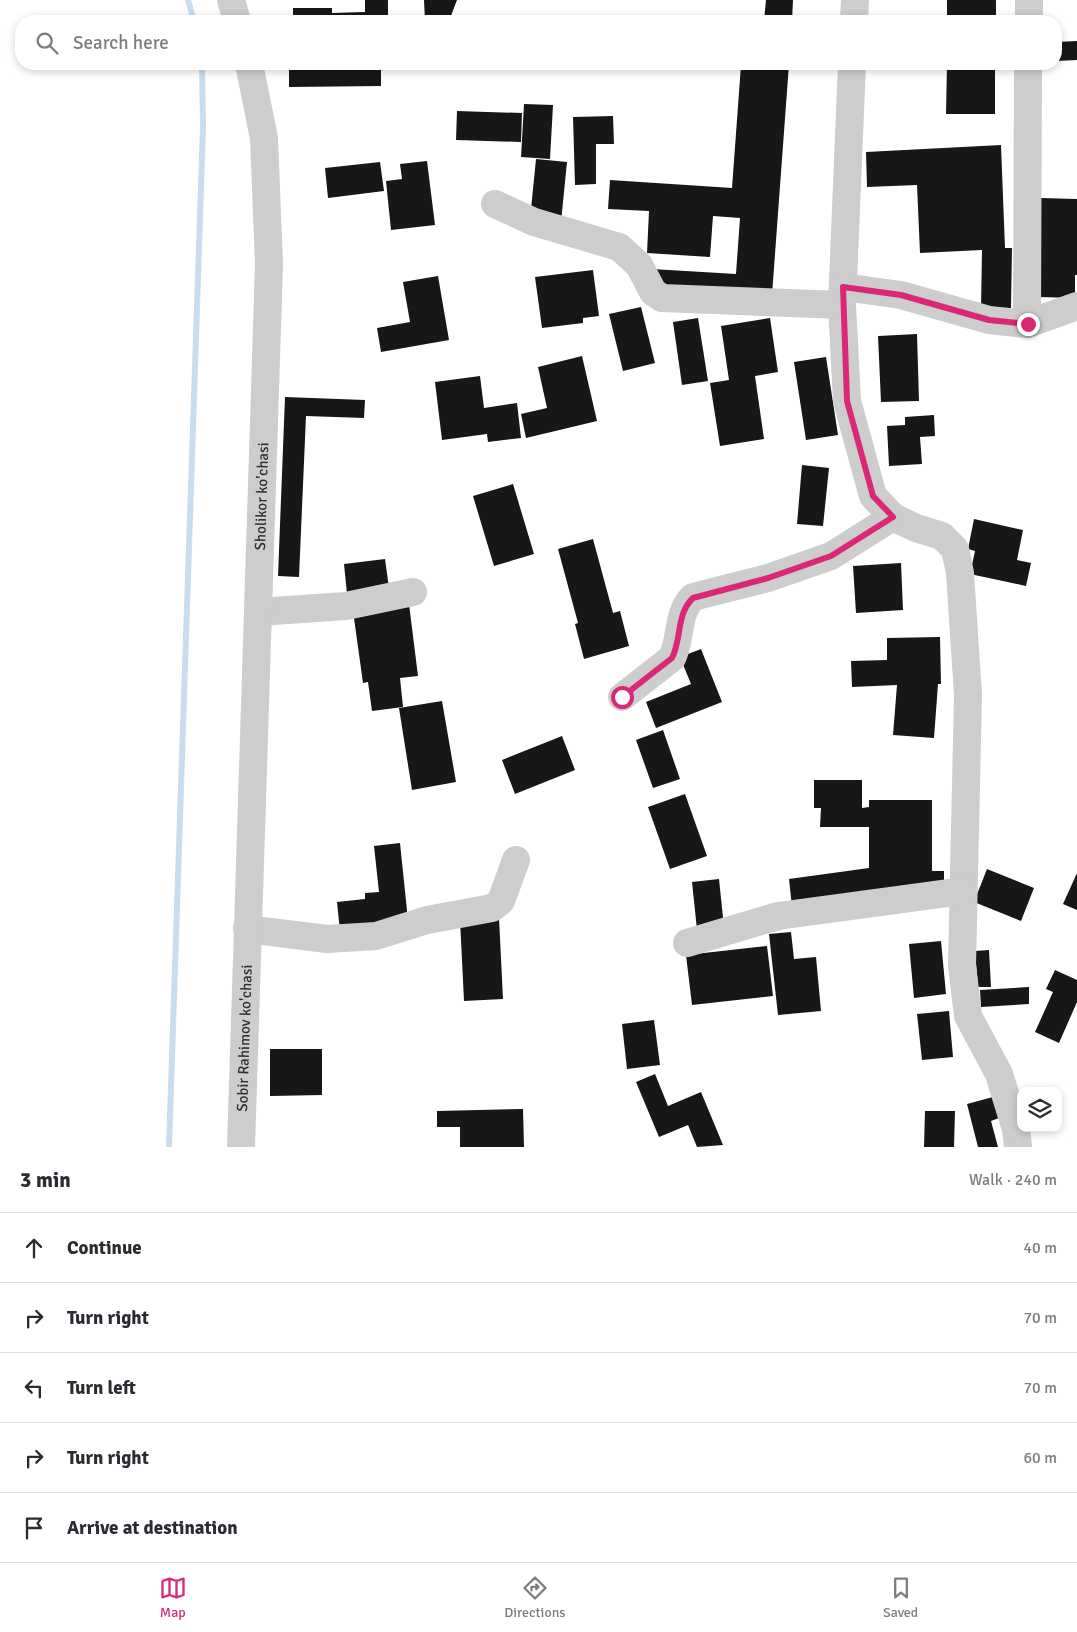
<!DOCTYPE html>
<meta charset="utf-8">
<style>
body{margin:0;font-family:Signika,sans-serif;background:#f2f2f3;color:#2b2b33}
.controls{position:absolute;right:15px;bottom:15px;display:grid;overflow:hidden;border-radius:10px;box-shadow:0 2px 8px #0003}
.controls button{width:45px;height:45px;display:grid;place-items:center;padding:0;border:0;border-bottom:1px solid #e1e1e2;background:#fff;color:#2b2b33;font:25px sans-serif}
.stop{position:absolute;width:15px;height:15px;margin:-11px;border:4px solid #db2777;border-radius:50%;background:#fff}
.stop.end{background:#db2777;border-color:#fff;box-shadow:0 1px 5px #0008}
.list{margin:0;padding:0;list-style:none}
h2{display:flex;justify-content:space-between;align-items:center;height:65px;margin:0;padding:0 20px;font-size:21px}
h2 small{font-size:16px;font-weight:400;color:#7c7c81}
.list li{display:grid;grid-template-columns:32px 1fr auto;gap:15px;align-items:center;box-sizing:border-box;height:70px;padding:0 20px;border-top:1px solid #e1e1e2}
.list b{display:block;font-size:19px;white-space:nowrap}
.list em{font-size:16px;font-style:normal;color:#7c7c81}
.icon{flex:none;width:28px;height:28px;fill:none;stroke:currentColor;stroke-width:2;stroke-linecap:round;stroke-linejoin:round}
.map{position:relative;flex:none;width:1077px;height:1147px;overflow:hidden}
.search{position:absolute;background:#fff;box-shadow:0 2px 8px #0003;left:15px;right:15px;top:15px;height:55px;display:flex;align-items:center;gap:12px;box-sizing:border-box;padding:0 18px;border-radius:20px;color:#7c7c81;font-size:19px}
.sheet{height:415px;background:#fff}
nav{display:flex;justify-content:space-around;align-items:center;box-sizing:border-box;height:70px;border-top:1px solid #e1e1e2;background:#fff;font-size:14px;color:#7c7c81}
nav a{display:grid;justify-items:center;gap:2px}
nav .on{color:#db2777}
.map>svg:first-child{display:block}
.lines{fill:none;stroke-linecap:round;stroke-linejoin:round}
.stream{stroke:#c9ddee;stroke-width:6}
.building{fill:#171717}
.minor{stroke:#cdcdcd;stroke-width:28}
.route{stroke:#db2777;stroke-width:6}
.labels{text-anchor:middle;dominant-baseline:central;stroke-width:5;stroke-linejoin:round;paint-order:stroke}
.street-label{font-size:15px;fill:#303030;stroke:#fff}
</style>
<div class="map">
<svg width="1077" height="1147" viewBox="0 0 1077 1147">
<rect width="100%" height="100%" fill="#fff"/>
<g class="lines">
<path class="stream" d="M 188,0 L 194,21
M 169,1147 L 203,127 L 202,64"/>
</g>
<path class="building" d="M 365,0 L 388,0 L 388,21 L 293,21 L 293,8 L 332,8 L 332,13 L 365,12 Z
M 424,0 L 457,0 L 449,21 L 425,21 Z
M 766,0 L 793,0 L 792,21 L 764,21 Z
M 947,0 L 996,0 L 996,21 L 947,21 Z
M 1077,41 L 1077,60 L 1056,61 L 1056,42 Z
M 289,64 L 381,64 L 381,86 L 289,87 Z
M 758,64 L 789,64 L 772,295 L 650,287 L 652,269 L 736,274 L 740,218 L 713,216 L 710,257 L 647,253 L 649,211 L 608,209 L 610,180 L 732,188 L 741,65 L 757,66 Z
M 947,64 L 995,64 L 995,114 L 946,114 Z
M 524,104 L 553,105 L 550,159 L 521,157 Z
M 457,111 L 522,113 L 521,142 L 456,140 Z
M 613,116 L 614,144 L 596,144 L 596,184 L 575,185 L 573,117 Z
M 1001,145 L 1005,248 L 1012,248 L 1011,308 L 981,307 L 982,250 L 920,253 L 917,185 L 867,187 L 866,152 Z
M 536,159 L 567,162 L 561,222 L 530,219 Z
M 427,161 L 435,225 L 391,230 L 386,181 L 402,179 L 400,164 Z
M 380,162 L 384,191 L 328,198 L 325,168 Z
M 1041,198 L 1077,199 L 1077,275 L 1075,275 L 1075,298 L 1039,297 Z
M 593,270 L 599,316 L 583,318 L 583,323 L 542,328 L 535,277 Z
M 438,276 L 449,340 L 381,352 L 377,328 L 410,322 L 403,282 Z
M 641,307 L 655,363 L 623,371 L 609,314 Z
M 698,318 L 708,381 L 682,385 L 673,322 Z
M 770,318 L 778,372 L 755,376 L 764,439 L 720,446 L 710,383 L 729,380 L 721,326 Z
M 917,334 L 919,401 L 881,402 L 878,336 Z
M 582,356 L 597,421 L 526,438 L 521,414 L 547,408 L 538,367 Z
M 826,357 L 838,435 L 806,440 L 794,362 Z
M 480,376 L 484,408 L 517,403 L 521,438 L 488,442 L 487,434 L 442,440 L 435,382 Z
M 285,397 L 365,400 L 364,418 L 306,416 L 299,577 L 278,576 Z
M 934,415 L 935,436 L 920,437 L 922,464 L 889,466 L 887,426 L 905,425 L 905,417 Z
M 802,465 L 829,468 L 823,526 L 797,524 Z
M 513,484 L 534,554 L 494,566 L 473,496 Z
M 974,519 L 1023,530 L 1017,560 L 1031,563 L 1026,586 L 970,574 L 975,551 L 968,549 Z
M 593,539 L 613,613 L 620,611 L 629,646 L 584,659 L 575,624 L 578,623 L 558,549 Z
M 385,559 L 389,588 L 347,594 L 344,564 Z
M 901,563 L 903,610 L 856,613 L 853,566 Z
M 409,604 L 418,676 L 400,678 L 403,707 L 372,711 L 368,682 L 363,683 L 353,611 Z
M 940,637 L 941,684 L 938,684 L 934,738 L 893,735 L 897,685 L 852,687 L 851,661 L 887,660 L 887,638 Z
M 701,649 L 722,702 L 656,728 L 646,702 L 691,684 L 680,657 Z
M 442,701 L 456,782 L 412,790 L 399,708 Z
M 663,730 L 680,779 L 653,788 L 636,740 Z
M 562,736 L 575,770 L 515,794 L 502,760 Z
M 814,780 L 862,780 L 862,808 L 869,807 L 869,800 L 932,800 L 932,871 L 944,871 L 944,888 L 792,907 L 789,879 L 869,868 L 869,827 L 820,827 L 821,808 L 814,808 Z
M 685,794 L 707,856 L 670,869 L 648,807 Z
M 400,843 L 408,920 L 340,931 L 337,902 L 365,899 L 365,893 L 379,892 L 374,846 Z
M 987,869 L 1034,888 L 1021,921 L 974,902 Z
M 1077,873 L 1077,910 L 1063,904 Z
M 719,879 L 724,927 L 697,930 L 692,882 Z
M 499,918 L 503,999 L 464,1001 L 460,920 Z
M 791,932 L 794,959 L 816,957 L 821,1011 L 778,1015 L 769,934 Z
M 941,941 L 946,994 L 914,998 L 909,944 Z
M 767,946 L 773,996 L 692,1005 L 686,955 Z
M 989,950 L 991,987 L 978,987 L 975,951 Z
M 1055,970 L 1077,980 L 1077,1002 L 1059,1043 L 1035,1032 L 1053,992 L 1046,989 Z
M 1029,987 L 1029,1004 L 981,1007 L 980,990 Z
M 949,1011 L 953,1057 L 922,1060 L 917,1014 Z
M 654,1020 L 660,1065 L 627,1069 L 622,1024 Z
M 270,1049 L 322,1049 L 322,1095 L 270,1096 Z
M 655,1074 L 668,1106 L 701,1092 L 723,1145 L 697,1147 L 688,1125 L 659,1137 L 636,1082 Z
M 993,1097 L 999,1118 L 991,1121 L 998,1147 L 978,1147 L 967,1104 Z
M 523,1109 L 524,1147 L 460,1147 L 460,1127 L 437,1127 L 437,1111 Z
M 925,1111 L 955,1111 L 954,1147 L 924,1147 Z"/>
<g class="lines">
<g class="minor">
<path d="M 231,0 L 237,21"/>
<path d="M 854,21 L 855,0"/>
<path d="M 1029,21 L 1029,0"/>
<path d="M 852,64 L 842,305 L 847,401 L 873,496 L 893,517 L 916,528 L 942,536 L 955,549 L 960,573 L 968,695 L 962,965 L 968,1016 L 999,1074 L 1016,1129 L 1018,1147"/>
<path d="M 495,204 L 534,222 L 619,247 L 639,265 L 653,292 L 662,298 L 842,305"/>
<path d="M 843,287 L 901,295 L 989,320 L 1027,324 L 1077,306"/>
<path d="M 1027,324 L 1028,64"/>
<path d="M 258,612 L 346,606 L 413,592"/>
<path d="M 622,697 L 672,658 C 682,638 676,614 693,597 L 768,578 L 831,556 L 893,517"/>
<path d="M 247,929 L 327,939 L 376,936 L 427,920 L 492,908 L 501,901 L 516,860"/>
<path d="M 687,943 L 778,916 L 963,891"/>
<path id="s1" d="M 241,1147 L 269,264 L 264,138 L 249,64"/>
</g>
</g>
<g class="lines">
<path class="route" d="M 622,697 L 672,658 C 682,638 676,614 693,598 L 768,578 L 831,556 L 893,517 L 873,496 L 847,401 L 843,287 L 901,295 L 989,320 L 1028,324"/>
</g>
<g class="labels">
<g class="street-label">
<text stroke="none"><textPath href="#s1" startOffset="651">Sholikor ko'chasi</textPath></text>
<text stroke="none"><textPath href="#s1" startOffset="109">Sobir Rahimov ko'chasi</textPath></text>
</g>
</g>
</svg>
<div class="controls">
<button><svg class="icon" aria-label="layers" viewBox="0 0 24 24"><path d="M12 4l9 5-9 5-9-5zM3 14l9 5 9-5"/></svg></button>
</div>
<div class="stop" style="left:622px;top:697px"></div>
<div class="stop end" style="left:1028px;top:324px"></div>
<div class="search"><svg class="icon" aria-label="search" viewBox="0 0 24 24"><circle cx="10" cy="10" r="6"/><path d="M15 15l6 6"/></svg>Search here</div>
</div>
<section class="sheet">
<h2>3 min<small>Walk · 240 m</small></h2>
<ul class="list">
<li><svg class="icon" aria-label="ahead" viewBox="0 0 24 24"><path d="M12 20V5M6 11l6-6 6 6"/></svg><div><b>Continue</b></div><em>40 m</em></li>
<li><svg class="icon" aria-label="right" viewBox="0 0 24 24"><path d="M7 20v-9h11M14 6l5 5-5 5"/></svg><div><b>Turn right</b></div><em>70 m</em></li>
<li><svg class="icon" aria-label="left" viewBox="0 0 24 24"><path d="M17 20v-9H6M10 6l-5 5 5 5"/></svg><div><b>Turn left</b></div><em>70 m</em></li>
<li><svg class="icon" aria-label="right" viewBox="0 0 24 24"><path d="M7 20v-9h11M14 6l5 5-5 5"/></svg><div><b>Turn right</b></div><em>60 m</em></li>
<li><svg class="icon" aria-label="arrive" viewBox="0 0 24 24"><path d="M6 21V4h12l-3 4 3 4H6"/></svg><div><b>Arrive at destination</b></div></li>
</ul>
</section>
<nav>
<a class="on"><svg class="icon" aria-label="map" viewBox="0 0 24 24"><path d="M3 6l6-2 6 2 6-2v14l-6 2-6-2-6 2zM9 4v14M15 6v14"/></svg>Map</a>
<a><svg class="icon" aria-label="directions" viewBox="0 0 24 24"><path d="M12 3l9 9-9 9-9-9zM9 14v-3h6M13 9l2 2-2 2"/></svg>Directions</a>
<a><svg class="icon" aria-label="saved" viewBox="0 0 24 24"><path d="M7 4h10v16l-5-4-5 4z"/></svg>Saved</a>
</nav>
